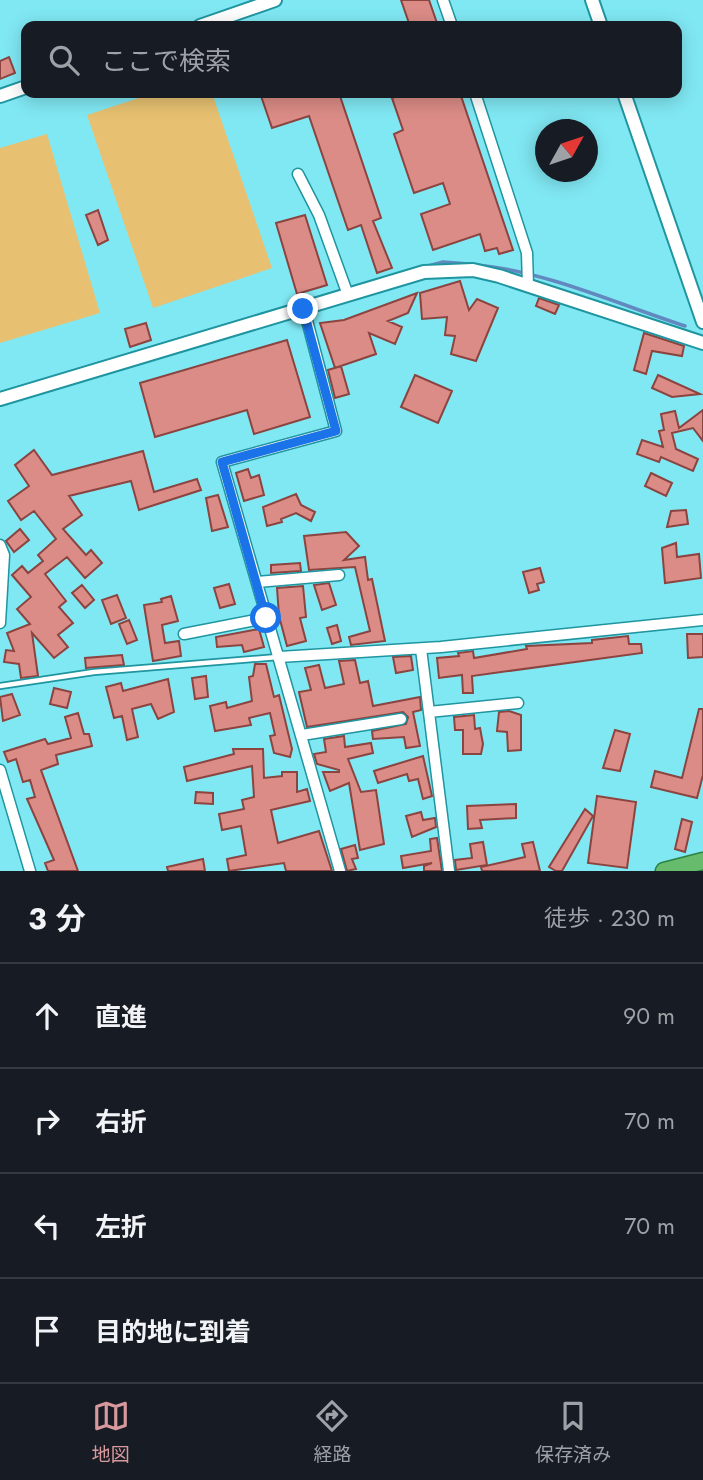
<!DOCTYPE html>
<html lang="ja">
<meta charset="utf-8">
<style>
body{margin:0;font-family:Jost,"Noto Sans JP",sans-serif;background:#242831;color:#f1f3f6}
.compass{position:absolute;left:535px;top:119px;width:63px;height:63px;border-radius:50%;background:#171b24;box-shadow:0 4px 18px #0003;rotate:50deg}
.stop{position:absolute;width:21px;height:21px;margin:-16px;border:5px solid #1a73e8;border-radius:50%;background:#fff}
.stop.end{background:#1a73e8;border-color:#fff;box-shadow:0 2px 7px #0008}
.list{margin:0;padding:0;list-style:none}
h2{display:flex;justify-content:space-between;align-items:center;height:91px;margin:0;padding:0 28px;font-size:30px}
h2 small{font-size:23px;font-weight:400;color:#9ea1a6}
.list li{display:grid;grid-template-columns:46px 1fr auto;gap:21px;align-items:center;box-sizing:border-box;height:105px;padding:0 28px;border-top:2px solid #363941}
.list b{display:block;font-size:26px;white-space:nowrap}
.list em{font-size:23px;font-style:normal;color:#9ea1a6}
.icon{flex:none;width:38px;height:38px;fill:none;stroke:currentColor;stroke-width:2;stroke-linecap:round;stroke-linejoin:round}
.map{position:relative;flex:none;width:703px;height:871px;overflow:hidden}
.search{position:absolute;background:#171b24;box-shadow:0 4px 18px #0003;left:21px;right:21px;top:21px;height:77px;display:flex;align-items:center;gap:18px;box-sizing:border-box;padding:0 24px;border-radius:14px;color:#9ea1a6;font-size:26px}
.sheet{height:511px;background:#171b24}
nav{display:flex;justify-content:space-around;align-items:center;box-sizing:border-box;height:98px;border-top:2px solid #363941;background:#171b24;font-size:19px;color:#9ea1a6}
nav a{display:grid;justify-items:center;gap:4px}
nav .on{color:#d8999d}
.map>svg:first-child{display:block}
.green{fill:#e7c171}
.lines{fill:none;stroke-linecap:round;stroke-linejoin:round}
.stream{stroke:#6289bf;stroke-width:3.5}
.building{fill:#db8c86;stroke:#8b4440;stroke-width:2}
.service-casing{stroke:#1f95a0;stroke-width:8}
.minor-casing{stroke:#1f95a0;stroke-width:13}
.tertiary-casing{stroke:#1f95a0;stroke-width:16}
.trunk-casing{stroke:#2b8243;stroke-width:19}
.service{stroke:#fff;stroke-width:4.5}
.minor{stroke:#fff;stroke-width:10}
.tertiary{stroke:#fff;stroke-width:12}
.trunk{stroke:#66bc6c;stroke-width:16}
.route{stroke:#1a73e8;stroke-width:9}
</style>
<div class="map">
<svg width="703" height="871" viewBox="0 0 703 871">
<rect width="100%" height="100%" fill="#80e8f3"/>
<path class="green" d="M 154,93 L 212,93 L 272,268 L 153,308 L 87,115 Z
M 47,134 L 100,313 L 0,343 L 0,148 Z"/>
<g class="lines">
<path class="stream" d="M 477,265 C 545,271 620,305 685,326
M 428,266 L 443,262 L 469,264
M 0,393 L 360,285"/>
</g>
<path class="building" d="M 401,0 L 429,0 L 438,26 L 410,26 Z
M 9,57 L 15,73 L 0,79 L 0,61 Z
M 260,93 L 339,93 L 381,218 L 373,221 L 392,268 L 377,273 L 361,225 L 348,230 L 309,116 L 272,128 Z
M 406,93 L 460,93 L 513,250 L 499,254 L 497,248 L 485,251 L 480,234 L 433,250 L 421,214 L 450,204 L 443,183 L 414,193 L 394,134 L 403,130 L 392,98 Z
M 98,210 L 108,240 L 98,245 L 86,215 Z
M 305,215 L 327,285 L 297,294 L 276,223 Z
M 460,281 L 469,310 L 477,299 L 498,308 L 476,361 L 451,354 L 455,336 L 445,335 L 447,317 L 422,319 L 420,293 Z
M 417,293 L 408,313 L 388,321 L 402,327 L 395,344 L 369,333 L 376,354 L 335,368 L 320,323 L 344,320 Z
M 539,298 L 559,305 L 555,314 L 536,306 Z
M 146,323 L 151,340 L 130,347 L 125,329 Z
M 644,333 L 684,346 L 682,356 L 652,351 L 646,374 L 634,370 Z
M 287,340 L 310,417 L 254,434 L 247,410 L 155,437 L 140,383 Z
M 341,366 L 349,394 L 335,398 L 328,370 Z
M 415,375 L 452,391 L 438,423 L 401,407 Z
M 658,375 L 700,394 L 672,397 L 652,388 Z
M 703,410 L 703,441 L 693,428 L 672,433 L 676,449 L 698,459 L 693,471 L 661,457 L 659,462 L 637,454 L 642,440 L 663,447 L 659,431 L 664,430 L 661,414 L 675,411 L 679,428 Z
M 34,450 L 52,475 L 143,451 L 154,492 L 197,479 L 201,490 L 139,510 L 131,481 L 69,496 L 82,515 L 63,529 L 86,555 L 91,550 L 102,563 L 85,578 L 67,557 L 45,574 L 66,601 L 59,607 L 73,623 L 58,635 L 68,647 L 54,658 L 32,633 L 38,676 L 21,678 L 19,664 L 4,662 L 6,650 L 14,651 L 7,633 L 30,624 L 17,609 L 31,597 L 12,575 L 22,566 L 28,573 L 43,561 L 38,555 L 56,539 L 34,511 L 21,520 L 8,501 L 29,486 L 15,465 Z
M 248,469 L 251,478 L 259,475 L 264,495 L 244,501 L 236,473 Z
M 651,473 L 672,483 L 666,496 L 645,486 Z
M 296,494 L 301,505 L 315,512 L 311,521 L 296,513 L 281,519 L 282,522 L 267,526 L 263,507 Z
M 218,495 L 228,527 L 212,531 L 206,498 Z
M 686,510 L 688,524 L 667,527 L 671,511 Z
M 20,529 L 29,540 L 14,552 L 6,541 Z
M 346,532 L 359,546 L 344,560 L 365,557 L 368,580 L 372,579 L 385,641 L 351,645 L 349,637 L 370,631 L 355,567 L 309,570 L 304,536 Z
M 676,543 L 677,557 L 699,554 L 701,578 L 665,583 L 662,548 Z
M 300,563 L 301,571 L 271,573 L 271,565 Z
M 540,568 L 544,582 L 537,584 L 539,590 L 529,593 L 523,572 Z
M 329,583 L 336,605 L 322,610 L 314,585 Z
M 229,584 L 235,604 L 220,608 L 214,588 Z
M 82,585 L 94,600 L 85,608 L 72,593 Z
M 303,586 L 306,617 L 300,618 L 306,641 L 287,646 L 279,616 L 277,588 Z
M 117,595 L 126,618 L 111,624 L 102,600 Z
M 171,596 L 178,621 L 162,625 L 165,643 L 179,641 L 181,656 L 153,661 L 144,605 L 162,602 L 161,599 Z
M 129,620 L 137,640 L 127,644 L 119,624 Z
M 337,625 L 341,641 L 332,644 L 327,628 Z
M 259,629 L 264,647 L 244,652 L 242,645 L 217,647 L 216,637 Z
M 687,634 L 703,634 L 703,657 L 688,658 Z
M 628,636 L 629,644 L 641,644 L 642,653 L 472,676 L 473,693 L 463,693 L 462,675 L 439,678 L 437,658 L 459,656 L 458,653 L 473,651 L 474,658 L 527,649 L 526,646 L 592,643 L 592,640 Z
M 122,655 L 124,665 L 86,668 L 85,658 Z
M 411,656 L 413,670 L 396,673 L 393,657 Z
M 355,660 L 360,683 L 368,681 L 373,706 L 420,697 L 421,710 L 413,712 L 420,746 L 406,748 L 404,737 L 373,739 L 372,731 L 406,724 L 408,717 L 403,712 L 307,727 L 299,692 L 311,690 L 305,668 L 319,665 L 325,688 L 344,684 L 339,661 Z
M 255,664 L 266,664 L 274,697 L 279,695 L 292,749 L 290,757 L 274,753 L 270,736 L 275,735 L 270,713 L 249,718 L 251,725 L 215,731 L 210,706 L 226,702 L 227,708 L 252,701 L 249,677 L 253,676 Z
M 206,676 L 208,697 L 195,699 L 192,678 Z
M 168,679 L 174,712 L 158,719 L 151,704 L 132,709 L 138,737 L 127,740 L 122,716 L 114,718 L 106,687 L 121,683 L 123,691 Z
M 54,688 L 71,692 L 67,708 L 50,704 Z
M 12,694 L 20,715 L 3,721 L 0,697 Z
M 699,709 L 703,709 L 703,775 L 697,798 L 651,787 L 655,771 L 682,778 Z
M 509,711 L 521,715 L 521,750 L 508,751 L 507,732 L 497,731 L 499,712 Z
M 78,713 L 84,734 L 89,734 L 92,746 L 56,755 L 58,764 L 41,770 L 78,871 L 48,871 L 45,863 L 54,860 L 27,799 L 35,797 L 30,780 L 23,782 L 16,759 L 8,762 L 4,752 L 45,739 L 48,744 L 71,738 L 65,717 Z
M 474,715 L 475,729 L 480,728 L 483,744 L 481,754 L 463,754 L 463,730 L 455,730 L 454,717 Z
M 615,730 L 630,734 L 620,771 L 603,768 Z
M 344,736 L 345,747 L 371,743 L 373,753 L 348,759 L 361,792 L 376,790 L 384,844 L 360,850 L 349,783 L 330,791 L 323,772 L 339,772 L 339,770 L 317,764 L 314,754 L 326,752 L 324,739 Z
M 233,749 L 263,749 L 264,778 L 282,776 L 282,772 L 297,772 L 297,792 L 307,789 L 310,801 L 271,810 L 278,843 L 319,831 L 332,871 L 286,871 L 284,863 L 229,871 L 227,859 L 246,855 L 241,826 L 222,830 L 219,814 L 244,809 L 242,800 L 254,797 L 252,766 L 187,781 L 184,767 L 234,754 Z
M 423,756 L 432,796 L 423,799 L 418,779 L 409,781 L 407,774 L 378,783 L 374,771 Z
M 196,792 L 213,793 L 213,804 L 195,803 Z
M 597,796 L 636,802 L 627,868 L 588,863 Z
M 516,804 L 516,818 L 480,820 L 482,828 L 468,829 L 467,806 Z
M 585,809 L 593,816 L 562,871 L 556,871 L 549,867 Z
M 421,812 L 423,820 L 435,818 L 436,827 L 412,837 L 406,816 Z
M 682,819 L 692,822 L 685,852 L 675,849 Z
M 437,838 L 442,871 L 424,871 L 424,866 L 432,863 L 403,868 L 401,856 L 431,851 L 430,839 Z
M 483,842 L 487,865 L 456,870 L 455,860 L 472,858 L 470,844 Z
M 533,842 L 540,871 L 482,871 L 481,867 L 525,857 L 522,844 Z
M 355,845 L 358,858 L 352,859 L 356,869 L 347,871 L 341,849 Z
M 203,859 L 205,871 L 168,871 L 167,867 Z"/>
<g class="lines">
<g class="service-casing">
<path id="service" d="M 0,686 L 94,672 L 278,657"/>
</g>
<g class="minor-casing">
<path id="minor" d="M 443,0 L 452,26
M 475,93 L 527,253 L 528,286
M 298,174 L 319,215 L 348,295
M 304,309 L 336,431 L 222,462 L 340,871
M 0,545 L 4,555 L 0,623
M 257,582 L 339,575
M 184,634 L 266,618
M 421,649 L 449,871
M 279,657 L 441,647 L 703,620
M 429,712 L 518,703
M 302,735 L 401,719
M 0,770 L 30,871"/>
</g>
<g class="tertiary-casing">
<path id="tertiary" d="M 592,0 L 601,26
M 200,26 L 275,0
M 624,93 L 703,322
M 0,96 L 26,87
M 0,399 L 424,272 L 473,270 L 499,276 L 703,343"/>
</g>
<g class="trunk-casing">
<path id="trunk" d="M 664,871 L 703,861"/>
</g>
<use href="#service" class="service"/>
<use href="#minor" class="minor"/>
<use href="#tertiary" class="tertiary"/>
<use href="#trunk" class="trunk"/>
</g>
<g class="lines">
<path class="route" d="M 266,618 L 222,462 L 336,431 L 303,309"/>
</g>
</svg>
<svg class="compass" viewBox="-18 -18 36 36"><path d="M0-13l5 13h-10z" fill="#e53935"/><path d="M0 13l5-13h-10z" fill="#9ea1a6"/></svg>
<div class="stop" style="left:266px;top:618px"></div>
<div class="stop end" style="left:303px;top:309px"></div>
<div class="search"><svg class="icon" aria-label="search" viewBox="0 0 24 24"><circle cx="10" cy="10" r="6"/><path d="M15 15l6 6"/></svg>ここで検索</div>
</div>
<section class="sheet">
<h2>3 分<small>徒歩 · 230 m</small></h2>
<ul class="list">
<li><svg class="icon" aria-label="ahead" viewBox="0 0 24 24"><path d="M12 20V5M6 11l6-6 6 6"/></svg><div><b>直進</b></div><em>90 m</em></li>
<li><svg class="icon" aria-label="right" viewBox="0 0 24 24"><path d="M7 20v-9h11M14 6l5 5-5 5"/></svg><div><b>右折</b></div><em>70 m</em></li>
<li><svg class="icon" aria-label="left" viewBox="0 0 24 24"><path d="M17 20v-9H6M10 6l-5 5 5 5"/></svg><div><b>左折</b></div><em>70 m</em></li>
<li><svg class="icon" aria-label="arrive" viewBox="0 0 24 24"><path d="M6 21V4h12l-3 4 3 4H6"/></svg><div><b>目的地に到着</b></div></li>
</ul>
</section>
<nav>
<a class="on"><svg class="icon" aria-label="map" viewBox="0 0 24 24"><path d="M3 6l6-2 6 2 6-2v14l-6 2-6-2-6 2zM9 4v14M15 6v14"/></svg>地図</a>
<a><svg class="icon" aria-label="directions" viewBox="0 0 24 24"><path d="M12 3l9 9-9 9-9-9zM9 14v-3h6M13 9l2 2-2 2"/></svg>経路</a>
<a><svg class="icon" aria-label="saved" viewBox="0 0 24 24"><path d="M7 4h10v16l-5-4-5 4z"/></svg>保存済み</a>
</nav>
